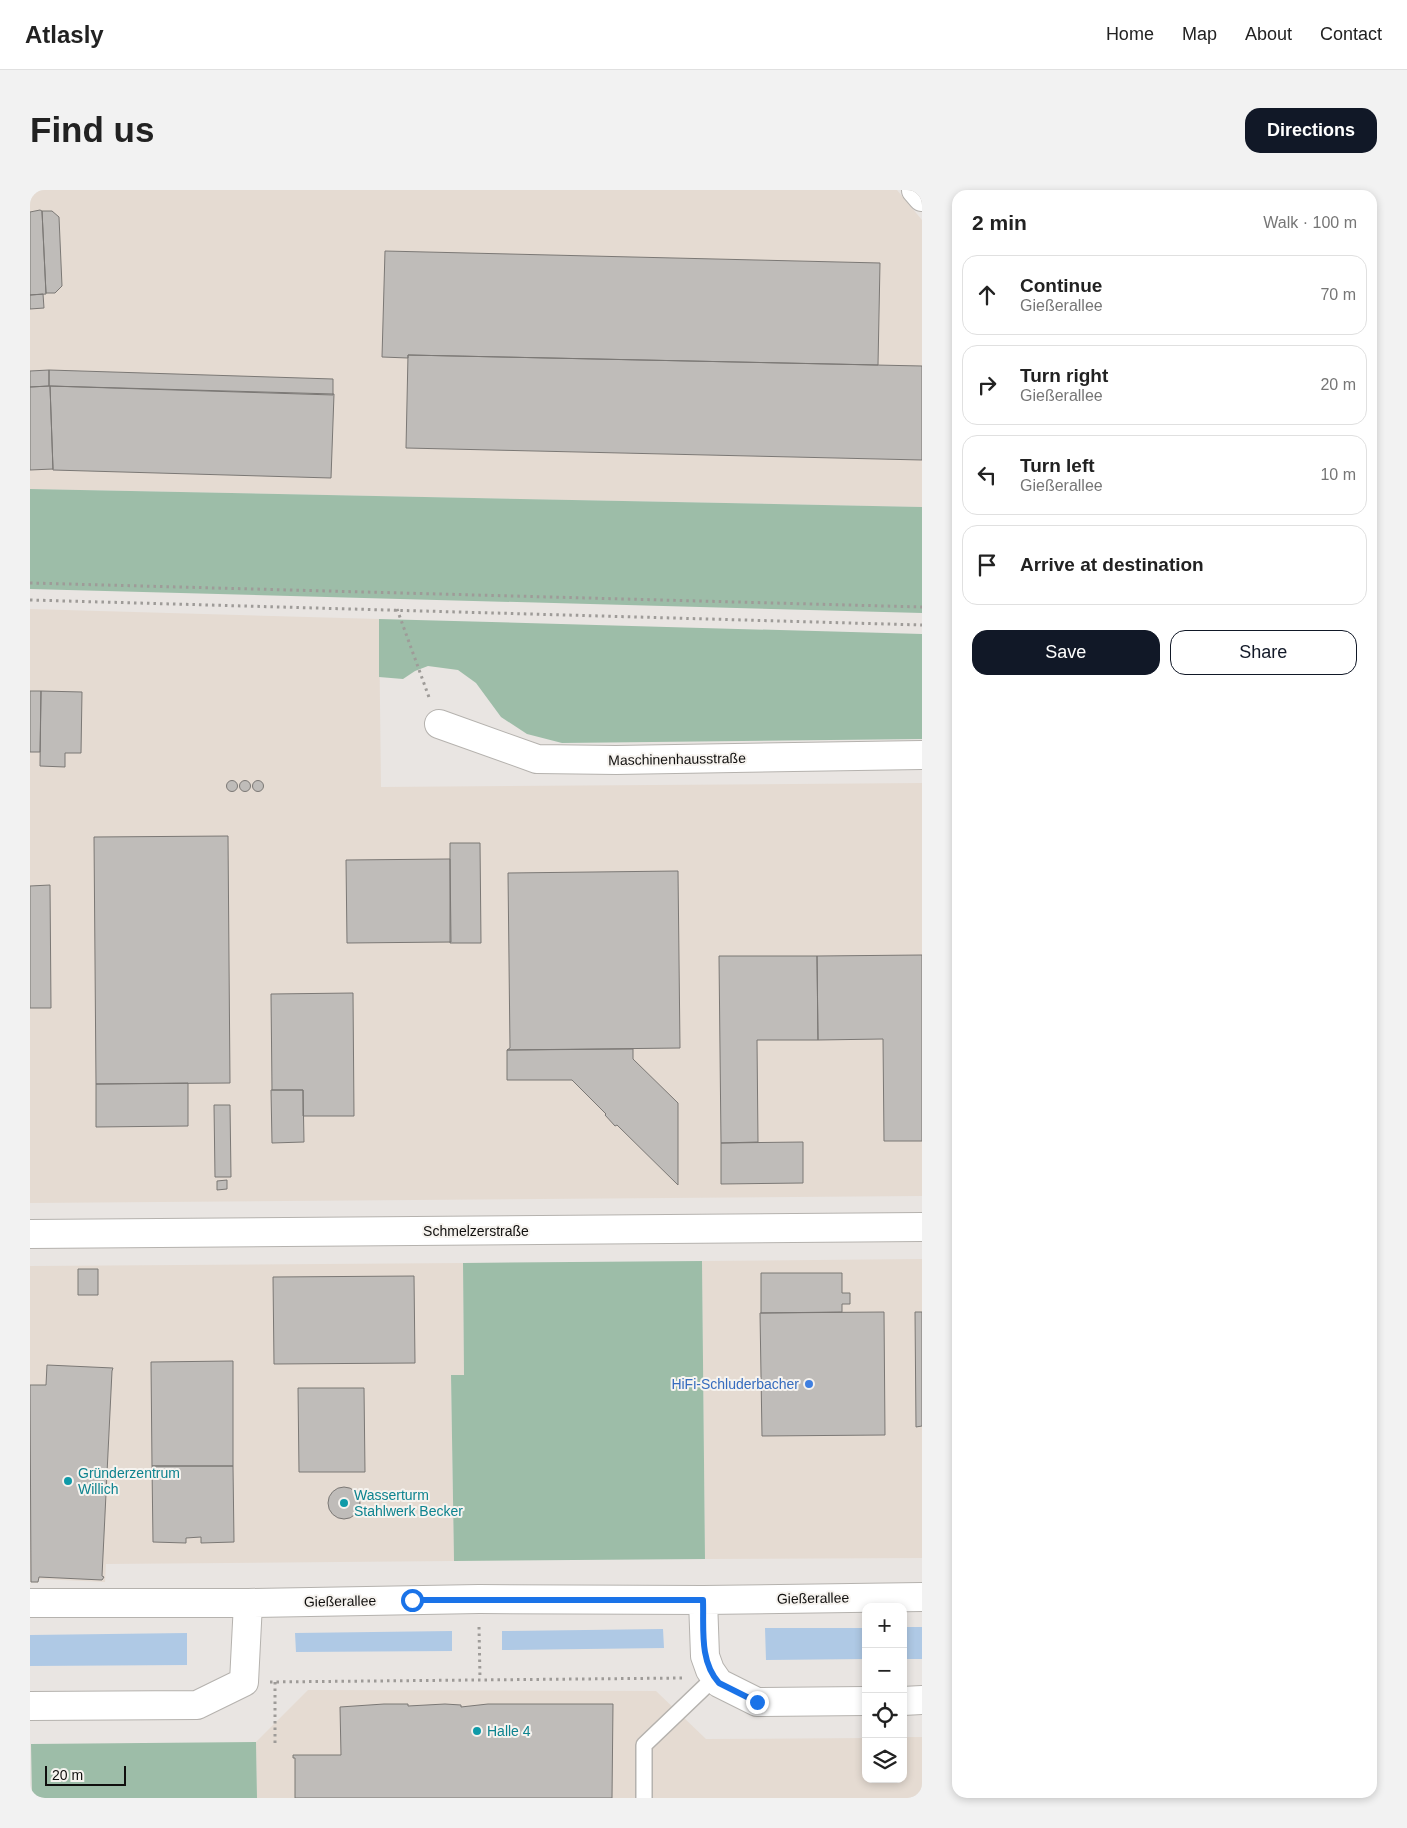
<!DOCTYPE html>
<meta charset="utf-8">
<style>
body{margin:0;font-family:Helvetica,sans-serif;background:#f2f2f2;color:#222}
.controls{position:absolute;right:15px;bottom:15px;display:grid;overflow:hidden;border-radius:10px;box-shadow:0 2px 8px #0003}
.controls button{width:45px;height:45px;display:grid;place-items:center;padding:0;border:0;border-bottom:1px solid #e0e0e0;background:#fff;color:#222;font:25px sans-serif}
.scale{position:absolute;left:15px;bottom:12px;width:81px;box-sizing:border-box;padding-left:5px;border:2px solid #100f0e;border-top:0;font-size:14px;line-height:18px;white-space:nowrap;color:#100f0e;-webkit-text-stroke:4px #f6f3ef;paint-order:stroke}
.stop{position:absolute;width:15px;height:15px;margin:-11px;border:4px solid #1a73e8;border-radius:50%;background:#fff}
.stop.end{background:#1a73e8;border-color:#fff;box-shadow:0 1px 5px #0008}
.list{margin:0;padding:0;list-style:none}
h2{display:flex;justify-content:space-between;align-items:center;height:65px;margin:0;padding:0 20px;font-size:21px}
h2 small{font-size:16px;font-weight:400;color:#767676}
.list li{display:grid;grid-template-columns:32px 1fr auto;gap:15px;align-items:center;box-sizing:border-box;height:80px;margin:0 10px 10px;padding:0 10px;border:1px solid #e0e0e0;border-radius:15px}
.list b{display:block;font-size:19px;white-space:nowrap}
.list p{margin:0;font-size:16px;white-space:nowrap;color:#767676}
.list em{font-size:16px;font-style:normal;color:#767676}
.actions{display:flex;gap:10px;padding:15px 20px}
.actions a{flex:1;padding:11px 0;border:1px solid #111827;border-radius:15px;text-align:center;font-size:18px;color:#111827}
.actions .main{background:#111827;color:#fff}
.icon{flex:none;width:28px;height:28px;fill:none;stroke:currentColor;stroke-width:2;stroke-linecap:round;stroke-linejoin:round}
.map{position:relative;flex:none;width:892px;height:1608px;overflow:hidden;border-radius:15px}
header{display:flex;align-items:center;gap:30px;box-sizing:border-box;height:70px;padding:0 25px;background:#fff;border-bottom:1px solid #e0e0e0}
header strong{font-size:24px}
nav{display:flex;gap:28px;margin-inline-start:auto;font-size:18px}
.intro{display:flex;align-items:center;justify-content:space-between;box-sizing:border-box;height:120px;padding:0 30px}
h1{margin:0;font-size:35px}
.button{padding:12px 22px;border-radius:15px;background:#111827;color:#fff;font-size:18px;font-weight:700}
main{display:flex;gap:30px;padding:0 30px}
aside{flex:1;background:#fff;border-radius:15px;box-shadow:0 2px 8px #0003}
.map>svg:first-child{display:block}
.built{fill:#e5dbd2}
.green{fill:#9dbda8}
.water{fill:#afc9e5}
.building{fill:#bfbcb9;stroke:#7b7875}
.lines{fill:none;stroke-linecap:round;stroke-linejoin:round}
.lane-casing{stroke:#b5b2ae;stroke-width:18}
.street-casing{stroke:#b5b2ae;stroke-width:30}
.path{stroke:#9e9b98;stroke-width:3;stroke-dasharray:2.5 4;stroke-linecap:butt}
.lane{stroke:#fff;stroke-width:15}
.street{stroke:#fff;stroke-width:28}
.route{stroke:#1a73e8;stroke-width:6}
.shop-dot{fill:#3f7fe0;stroke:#f6f3ef;stroke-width:2}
.culture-dot{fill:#0f9aa8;stroke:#f6f3ef;stroke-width:2}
.labels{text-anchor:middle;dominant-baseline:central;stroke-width:4;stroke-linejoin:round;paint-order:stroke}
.street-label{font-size:14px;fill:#100f0e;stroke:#f6f3ef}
.shop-label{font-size:14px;fill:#366cbe;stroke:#f6f3ef;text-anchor:end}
.culture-label{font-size:14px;fill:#0d838f;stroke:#f6f3ef;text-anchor:start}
</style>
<header>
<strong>Atlasly</strong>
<nav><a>Home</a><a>Map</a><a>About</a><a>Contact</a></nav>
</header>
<div class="intro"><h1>Find us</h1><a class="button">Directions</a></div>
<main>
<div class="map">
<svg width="892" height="1608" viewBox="0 0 892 1608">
<rect width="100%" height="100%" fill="#e9e5e2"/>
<path class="built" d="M 0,0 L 867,0 L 892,30 L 892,317 L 0,299 Z
M 0,419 L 349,429 L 351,597 L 892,593 L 892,1006 L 0,1013 Z
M 892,1069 L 892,1368 L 675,1369 L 672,1071 Z
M 433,1073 L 434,1185 L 421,1186 L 424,1371 L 76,1374 L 75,1392 L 9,1389 L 8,1393 L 0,1392 L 0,1076 Z
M 278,1500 L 626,1501 L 676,1549 L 836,1548 L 836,1589 L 873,1589 L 873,1547 L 892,1547 L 892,1608 L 227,1608 L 226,1552 Z"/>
<path class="green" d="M 0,299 L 892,317 L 892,423 L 0,399 Z
M 349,429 L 892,444 L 892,549 L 532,553 L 497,544 L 471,527 L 446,493 L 428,480 L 398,476 L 385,481 L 373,489 L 349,487 Z
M 672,1071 L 675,1369 L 424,1371 L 421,1185 L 434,1185 L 433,1073 Z
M 226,1552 L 227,1608 L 2,1608 L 1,1554 Z"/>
<path class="water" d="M 873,1437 L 892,1437 L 892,1469 L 873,1469 Z
M 735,1438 L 836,1438 L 836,1469 L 736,1470 Z
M 633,1439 L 634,1458 L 472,1460 L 472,1441 Z
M 422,1441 L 422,1461 L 266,1462 L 265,1443 Z
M 157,1443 L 157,1475 L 0,1476 L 0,1445 Z"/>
<path class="building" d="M 10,20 L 12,21 L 16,104 L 0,105 L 0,22 Z
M 12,21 L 22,21 L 29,27 L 32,96 L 25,103 L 16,103 Z
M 355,61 L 850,73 L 848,175 L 378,165 L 378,168 L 352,167 Z
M 13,104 L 14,118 L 0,119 L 0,105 Z
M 378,165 L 892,176 L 892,270 L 376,258 Z
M 19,180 L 303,189 L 303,205 L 19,196 Z
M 19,180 L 19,196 L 0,197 L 0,181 Z
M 20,196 L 23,279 L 0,280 L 0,197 Z
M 20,196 L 304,204 L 301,288 L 23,280 Z
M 0,501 L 11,501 L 10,562 L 0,562 Z
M 11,501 L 52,502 L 51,563 L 35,563 L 35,577 L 10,576 Z
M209.5 596a5.5 5.5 0 1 1 11 0a5.5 5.5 0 1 1-11 0Z
M222.5 596a5.5 5.5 0 1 1 11 0a5.5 5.5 0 1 1-11 0Z
M196.5 596a5.5 5.5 0 1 1 11 0a5.5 5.5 0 1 1-11 0Z
M 198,646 L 200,893 L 66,894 L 64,647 Z
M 420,653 L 450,653 L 451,753 L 420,753 Z
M 420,669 L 421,752 L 317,753 L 316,670 Z
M 648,681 L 650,858 L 477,860 L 480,858 L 478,683 Z
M 20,695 L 21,818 L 0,818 L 0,696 Z
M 892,765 L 892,951 L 854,951 L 853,849 L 788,850 L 787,766 Z
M 689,766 L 787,766 L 788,850 L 727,850 L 728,952 L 691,953 Z
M 323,803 L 324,926 L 273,926 L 273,900 L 242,900 L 241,804 Z
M 603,859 L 603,869 L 648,913 L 648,995 L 587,935 L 585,936 L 575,925 L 576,924 L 542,890 L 477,890 L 477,860 Z
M 158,893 L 158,936 L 66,937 L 66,894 Z
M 241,900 L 273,900 L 274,952 L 242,953 Z
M 184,915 L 200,915 L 201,987 L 185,987 Z
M 773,952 L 773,993 L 691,994 L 691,953 Z
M 197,990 L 197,999 L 187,1000 L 187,991 Z
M 48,1079 L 68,1079 L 68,1105 L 48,1105 Z
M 731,1083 L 812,1083 L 812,1103 L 820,1103 L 820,1114 L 812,1114 L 812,1122 L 731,1123 Z
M 384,1086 L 385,1173 L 244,1174 L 243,1087 Z
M 854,1122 L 855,1245 L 732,1246 L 730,1123 Z
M 885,1122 L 892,1122 L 892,1236 L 886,1237 Z
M 203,1171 L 203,1276 L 122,1276 L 121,1172 Z
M 17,1175 L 83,1178 L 82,1181 L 72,1386 L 74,1387 L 72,1390 L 9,1387 L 8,1392 L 1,1392 L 0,1195 L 16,1195 Z
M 268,1198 L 334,1198 L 335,1282 L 269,1282 Z
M 122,1276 L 203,1276 L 204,1352 L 171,1353 L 171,1347 L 156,1348 L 156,1353 L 123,1352 Z
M298 1313a16 16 0 1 1 32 0a16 16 0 1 1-32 0Z
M 354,1514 L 378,1514 L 378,1516 L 415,1514 L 431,1515 L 431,1517 L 458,1514 L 583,1514 L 582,1608 L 265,1608 L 265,1568 L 263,1568 L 263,1565 L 311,1565 L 310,1517 Z"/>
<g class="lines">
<g class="lane-casing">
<path id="lane" d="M 614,1608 L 614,1555 L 684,1488"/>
</g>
<g class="street-casing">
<path id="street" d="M 886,0 L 892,7
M 409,534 L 507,569 L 586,570 L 892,565
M 0,1044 L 892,1037
M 673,1410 L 675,1466 L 680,1480 L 689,1493 L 727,1512 L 836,1511
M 0,1413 L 218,1413 L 449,1409 L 673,1410 L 892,1407
M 873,1511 L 892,1510
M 0,1516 L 167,1515 L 214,1492 L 218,1413"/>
</g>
<path class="path" d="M 0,393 L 892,417
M 0,410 L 892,435
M 367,419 L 400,510
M 449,1437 L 450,1489
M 240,1492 L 654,1488
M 245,1492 L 245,1554"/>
<use href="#lane" class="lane"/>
<use href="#street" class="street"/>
</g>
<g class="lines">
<path class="route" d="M 382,1410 L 673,1410 C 674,1438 669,1471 689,1493 L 727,1512"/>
</g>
<circle class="shop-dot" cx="779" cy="1194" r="5"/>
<g class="culture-dot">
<circle cx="38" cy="1291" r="5"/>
<circle cx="314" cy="1313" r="5"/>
<circle cx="447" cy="1541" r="5"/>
</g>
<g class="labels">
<g class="street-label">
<text transform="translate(647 569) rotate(-1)">Maschinenhausstraße</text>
<text x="446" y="1041">Schmelzerstraße</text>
<text transform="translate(783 1408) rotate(-1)">Gießerallee</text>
<text transform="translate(310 1411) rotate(-1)">Gießerallee</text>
</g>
<g class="shop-label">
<text x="769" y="1194">HiFi-Schluderbacher</text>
</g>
<g class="culture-label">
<text x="48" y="1283">Gründerzentrum<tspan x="48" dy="16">Willich</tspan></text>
<text x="324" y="1305">Wasserturm<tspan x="324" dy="16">Stahlwerk Becker</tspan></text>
<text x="457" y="1541">Halle 4</text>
</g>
</g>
</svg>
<div class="controls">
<button>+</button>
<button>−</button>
<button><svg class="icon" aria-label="locate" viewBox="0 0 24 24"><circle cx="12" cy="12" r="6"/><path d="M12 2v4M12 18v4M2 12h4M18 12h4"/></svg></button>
<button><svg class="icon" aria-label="layers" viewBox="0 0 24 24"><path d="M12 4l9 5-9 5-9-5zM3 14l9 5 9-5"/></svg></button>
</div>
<div class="scale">20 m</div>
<div class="stop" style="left:382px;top:1410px"></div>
<div class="stop end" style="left:727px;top:1512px"></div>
</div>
<aside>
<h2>2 min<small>Walk · 100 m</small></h2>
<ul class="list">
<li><svg class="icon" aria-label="ahead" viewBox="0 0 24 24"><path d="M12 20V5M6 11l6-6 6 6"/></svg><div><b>Continue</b><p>Gießerallee</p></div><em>70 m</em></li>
<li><svg class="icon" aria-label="right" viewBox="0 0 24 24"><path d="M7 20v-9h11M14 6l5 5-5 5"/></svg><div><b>Turn right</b><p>Gießerallee</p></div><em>20 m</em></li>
<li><svg class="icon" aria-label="left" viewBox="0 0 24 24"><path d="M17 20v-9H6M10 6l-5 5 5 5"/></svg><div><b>Turn left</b><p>Gießerallee</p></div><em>10 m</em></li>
<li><svg class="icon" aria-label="arrive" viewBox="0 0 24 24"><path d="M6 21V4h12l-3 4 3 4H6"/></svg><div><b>Arrive at destination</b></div></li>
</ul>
<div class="actions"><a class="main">Save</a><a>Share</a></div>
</aside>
</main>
